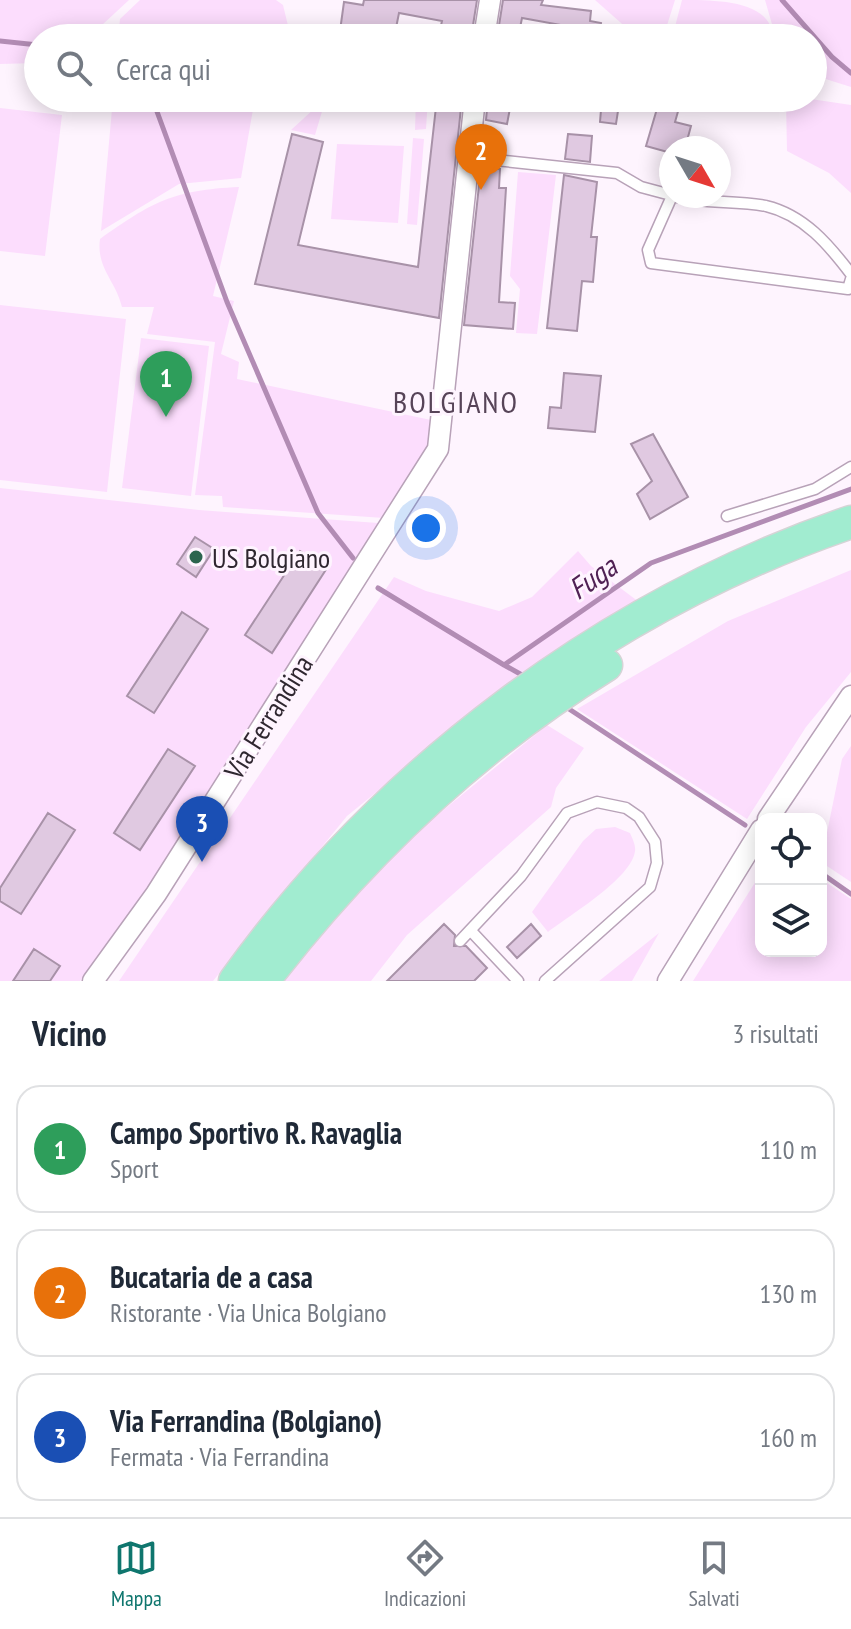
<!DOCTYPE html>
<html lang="it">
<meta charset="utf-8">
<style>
body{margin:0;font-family:"PT Sans Narrow",sans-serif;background:#f6f6f7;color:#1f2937}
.controls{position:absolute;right:24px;bottom:24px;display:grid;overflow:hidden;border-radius:16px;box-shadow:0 4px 20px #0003}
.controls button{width:72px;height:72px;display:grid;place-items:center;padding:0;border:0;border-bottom:2px solid #e0e1e3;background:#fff;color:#1f2937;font:40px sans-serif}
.compass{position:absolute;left:659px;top:136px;width:72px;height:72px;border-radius:50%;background:#fff;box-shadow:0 4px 20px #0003;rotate:129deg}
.you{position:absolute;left:426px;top:528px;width:28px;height:28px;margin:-20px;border:6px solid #fff;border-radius:50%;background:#1a73e8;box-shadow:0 0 0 12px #1a73e833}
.badge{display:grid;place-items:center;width:52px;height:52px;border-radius:50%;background:#0f766e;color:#fff;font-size:26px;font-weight:700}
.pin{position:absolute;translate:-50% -66px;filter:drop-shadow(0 2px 4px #0008)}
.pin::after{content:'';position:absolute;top:42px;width:28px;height:24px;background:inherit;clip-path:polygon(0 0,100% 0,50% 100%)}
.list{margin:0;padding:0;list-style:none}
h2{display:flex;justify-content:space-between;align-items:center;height:104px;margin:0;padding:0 32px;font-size:34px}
h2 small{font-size:26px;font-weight:400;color:#747a83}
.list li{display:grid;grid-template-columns:52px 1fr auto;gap:24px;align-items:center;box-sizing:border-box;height:128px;margin:0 16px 16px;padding:0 16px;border:2px solid #e0e1e3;border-radius:24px}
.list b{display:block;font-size:30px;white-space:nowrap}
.list p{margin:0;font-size:26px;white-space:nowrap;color:#747a83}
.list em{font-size:26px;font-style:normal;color:#747a83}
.icon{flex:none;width:44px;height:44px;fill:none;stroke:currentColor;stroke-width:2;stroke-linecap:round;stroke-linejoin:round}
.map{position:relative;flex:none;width:851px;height:981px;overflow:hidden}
.search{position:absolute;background:#fff;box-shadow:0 4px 20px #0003;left:24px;right:24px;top:24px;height:88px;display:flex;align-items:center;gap:20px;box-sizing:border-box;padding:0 28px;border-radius:44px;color:#747a83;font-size:30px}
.sheet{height:536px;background:#fff}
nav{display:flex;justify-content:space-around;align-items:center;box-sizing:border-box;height:112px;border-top:2px solid #e0e1e3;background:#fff;font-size:22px;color:#747a83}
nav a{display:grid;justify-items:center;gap:4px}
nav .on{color:#0f766e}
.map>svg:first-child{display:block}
.green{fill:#fcddfd}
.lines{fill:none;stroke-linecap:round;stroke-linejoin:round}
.stream{stroke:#b28cb4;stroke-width:5}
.building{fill:#e0c9e1;stroke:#a892a8;stroke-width:2}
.lane-casing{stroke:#b8a2b8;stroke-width:13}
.street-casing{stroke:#b8a2b8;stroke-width:23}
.primary-casing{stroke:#d5d4d6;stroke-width:35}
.lane{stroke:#fff;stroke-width:10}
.street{stroke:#fff;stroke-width:20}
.primary{stroke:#a1ecd0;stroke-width:32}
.poi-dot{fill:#2b654e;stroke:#fef4fe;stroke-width:3}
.labels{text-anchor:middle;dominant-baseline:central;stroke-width:6;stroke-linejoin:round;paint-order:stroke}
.poi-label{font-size:28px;fill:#2f2730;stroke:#fef4fe;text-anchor:start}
.street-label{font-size:28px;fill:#2f2730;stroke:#fef4fe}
.neighbourhood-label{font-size:30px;letter-spacing:2px;fill:#574458;stroke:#fef4fe}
.water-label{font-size:30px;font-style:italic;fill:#502154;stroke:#fef4fe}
</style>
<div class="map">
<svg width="851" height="981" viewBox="0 0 851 981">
<rect width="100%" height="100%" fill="#fef4fe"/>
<path class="green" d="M 0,0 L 129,0 L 88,38 L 38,38 L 38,63 L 0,64 Z
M 140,0 L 276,0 L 283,5 L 291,38 L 118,38 L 120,19 Z
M 595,0 L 675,0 L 663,38 L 638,38 Z
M 682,0 C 716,0 772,0 773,38 L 672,38 Z
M 765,0 L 851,0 L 851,87 L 813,75 L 813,38 L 776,38 Z
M 113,98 L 255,98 L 241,178 L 179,184 L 101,231 Z
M 320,98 L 326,98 L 315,135 L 291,130 L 315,108 Z
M 416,98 L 428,98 L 426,129 L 415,130 Z
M 804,98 L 851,105 L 851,193 L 829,173 L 787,151 L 786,102 Z
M 0,108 L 62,115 L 45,256 L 0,251 Z
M 413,138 L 424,139 L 417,225 L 407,224 Z
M 337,144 L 404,146 L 398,223 L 331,219 Z
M 518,172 L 556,175 L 537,334 L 516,333 L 520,289 L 510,276 Z
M 239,187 L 213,296 L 234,301 L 221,354 L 239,362 L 237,379 L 431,420 L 430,448 L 384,518 L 223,507 L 222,496 L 195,495 L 215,342 L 147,334 L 154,307 L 122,307 C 116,281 96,268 100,239 C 152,202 173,190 239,187 Z
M 0,305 L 126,319 L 107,492 L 0,480 Z
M 141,338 L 209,346 L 191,496 L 122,488 Z
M 0,488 L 199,510 L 378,523 L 144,896 L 80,981 L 0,981 Z
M 578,551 L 591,566 L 639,602 L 432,747 L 347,816 L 213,981 L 119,981 L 394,577 L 426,591 L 499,611 L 532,597 Z
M 851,570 L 851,672 L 806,727 L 747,819 L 577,709 L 728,621 Z
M 547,725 L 584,748 L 556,788 L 551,807 L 407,935 L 371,981 L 280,981 L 363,876 Z
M 851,746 L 851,882 L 821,862 L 842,759 Z
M 615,827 L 630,833 C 632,838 636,845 635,851 C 632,878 570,915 548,932 L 532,912 L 583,841 L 596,829 Z
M 761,873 L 761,951 L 821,951 L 821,879 L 851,899 L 851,981 L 693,981 Z
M 659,933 L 632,981 L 599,981 Z"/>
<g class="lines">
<path class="stream" d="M 782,0 L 832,57 L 851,73
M 0,41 L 38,45
M 152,98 L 227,302 L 318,513 L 353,558
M 378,588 L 504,665 L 651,563 L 851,489
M 504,665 L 522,675
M 566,707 L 745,825
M 821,873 L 851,894"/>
</g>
<path class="building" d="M 364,0 L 477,0 L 471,38 L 438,38 L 442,21 L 399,13 L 394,38 L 339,38 L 344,2 L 363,5 Z
M 503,0 L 543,0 L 541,5 L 591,11 L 590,21 L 601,23 L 599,38 L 560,37 L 561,25 L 522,18 L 518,38 L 497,38 Z
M 437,98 L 462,98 L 439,318 L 255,284 L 292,134 L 323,142 L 298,245 L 418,267 Z
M 488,98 L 512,98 L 507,124 L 486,120 Z
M 602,98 L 620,98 L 616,124 L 600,122 Z
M 659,102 L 679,108 L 675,122 L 691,126 L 685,148 L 671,148 L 671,153 L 646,146 Z
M 568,134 L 592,136 L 590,162 L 565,159 Z
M 481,167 L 500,169 L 499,188 L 506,188 L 499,302 L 515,303 L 513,329 L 464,325 Z
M 564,175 L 597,182 L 591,237 L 597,237 L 593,282 L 582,281 L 577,331 L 547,328 Z
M 564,373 L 601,376 L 595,432 L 548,428 L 550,407 L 561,408 Z
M 653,434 L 688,497 L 650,519 L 637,494 L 652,481 L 631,444 Z
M 195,537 L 214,549 L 196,577 L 177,564 Z
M 300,551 L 327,568 L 272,653 L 245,635 Z
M 182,612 L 208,629 L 154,713 L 127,696 Z
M 168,749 L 195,766 L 140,850 L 114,833 Z
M 48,813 L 75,830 L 21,914 L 0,901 L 0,888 Z
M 444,924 L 455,935 L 454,946 L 466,946 L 487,968 L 474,981 L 387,981 Z
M 531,924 L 541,936 L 517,958 L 507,947 Z
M 34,949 L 60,966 L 50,981 L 13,981 Z"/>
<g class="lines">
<g class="lane-casing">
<path id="lane" d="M 467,157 L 617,173 L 641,187 L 671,195
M 672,196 L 648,250 L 651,263 L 848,289 L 851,279
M 673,196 C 703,204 736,200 766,206 C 804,215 829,245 851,274
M 727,516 L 815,489 L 851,467
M 471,931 L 518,981
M 460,941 L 521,876 L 567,813 L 597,802 L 626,808 L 639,817 L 655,842 L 657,863 L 650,887 L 545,981"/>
</g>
<g class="street-casing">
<path id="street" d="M 484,38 L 490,0
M 768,819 L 851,696
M 93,981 L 156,894 L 438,449 L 475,98
M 668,981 L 761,830"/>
</g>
<g class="primary-casing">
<path id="primary" d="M 235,981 C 385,772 607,605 851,522
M 263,981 C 359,856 472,748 606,665"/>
</g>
<use href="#lane" class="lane"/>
<use href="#street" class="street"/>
<use href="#primary" class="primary"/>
</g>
<circle class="poi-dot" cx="196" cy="557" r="8"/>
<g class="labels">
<g class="poi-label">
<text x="212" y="557">US Bolgiano</text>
</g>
<g class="street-label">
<text transform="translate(268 717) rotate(-58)">Via Ferrandina</text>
</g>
<g class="neighbourhood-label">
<text x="456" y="401">BOLGIANO</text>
</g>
<g class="water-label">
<text transform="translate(592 577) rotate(-35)">Fuga</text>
</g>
</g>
</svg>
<div class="controls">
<button><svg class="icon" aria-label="locate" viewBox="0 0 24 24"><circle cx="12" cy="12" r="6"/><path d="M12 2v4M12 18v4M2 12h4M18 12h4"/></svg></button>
<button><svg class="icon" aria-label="layers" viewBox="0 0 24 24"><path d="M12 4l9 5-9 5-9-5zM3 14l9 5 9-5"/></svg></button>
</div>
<svg class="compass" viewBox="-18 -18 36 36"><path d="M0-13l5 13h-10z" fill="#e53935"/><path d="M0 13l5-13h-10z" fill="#747a83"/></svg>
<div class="you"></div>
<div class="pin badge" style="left:166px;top:417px;background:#2e9e5b">1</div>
<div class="pin badge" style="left:481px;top:190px;background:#e8710a">2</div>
<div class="pin badge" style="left:202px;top:862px;background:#1a4fb4">3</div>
<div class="search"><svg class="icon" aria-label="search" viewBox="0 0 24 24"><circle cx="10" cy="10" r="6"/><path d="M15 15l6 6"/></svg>Cerca qui</div>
</div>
<section class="sheet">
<h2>Vicino<small>3 risultati</small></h2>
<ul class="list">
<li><span class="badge" style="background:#2e9e5b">1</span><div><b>Campo Sportivo R. Ravaglia</b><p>Sport</p></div><em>110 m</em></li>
<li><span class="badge" style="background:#e8710a">2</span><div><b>Bucataria de a casa</b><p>Ristorante · Via Unica Bolgiano</p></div><em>130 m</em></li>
<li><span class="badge" style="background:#1a4fb4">3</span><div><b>Via Ferrandina (Bolgiano)</b><p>Fermata · Via Ferrandina</p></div><em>160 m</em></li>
</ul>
</section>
<nav>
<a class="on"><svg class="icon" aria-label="map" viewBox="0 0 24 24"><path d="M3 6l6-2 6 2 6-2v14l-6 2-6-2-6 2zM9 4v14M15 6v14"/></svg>Mappa</a>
<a><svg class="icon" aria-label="directions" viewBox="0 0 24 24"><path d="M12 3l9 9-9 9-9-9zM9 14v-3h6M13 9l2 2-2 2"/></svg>Indicazioni</a>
<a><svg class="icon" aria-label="saved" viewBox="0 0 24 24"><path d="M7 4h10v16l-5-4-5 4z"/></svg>Salvati</a>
</nav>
